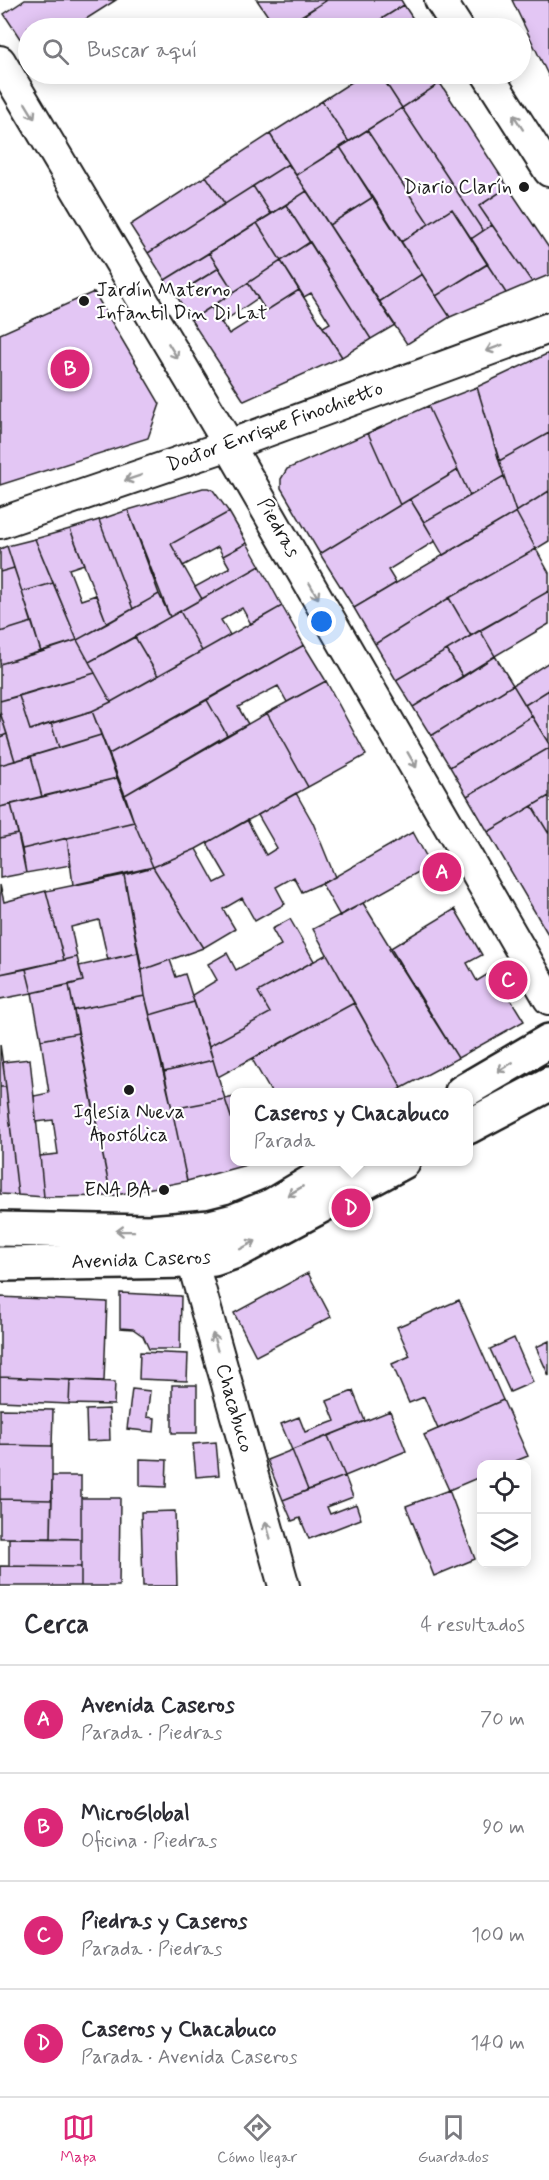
<!DOCTYPE html>
<html lang="es">
<meta charset="utf-8">
<style>
body{margin:0;font-family:Mynerve,sans-serif;background:#f7f7f7;color:#2b2b33}
.controls{position:absolute;right:18px;bottom:18px;display:grid;overflow:hidden;border-radius:12px;box-shadow:0 3px 15px #0003}
.controls button{width:54px;height:54px;display:grid;place-items:center;padding:0;border:0;border-bottom:2px solid #e1e1e2;background:#fff;color:#2b2b33;font:30px sans-serif}
.you{position:absolute;left:322px;top:622px;width:21px;height:21px;margin:-15px;border:4px solid #fff;border-radius:50%;background:#1a73e8;box-shadow:0 0 0 9px #1a73e833}
.badge{display:grid;place-items:center;width:39px;height:39px;border-radius:50%;background:#db2777;color:#fff;font-size:20px;font-weight:700}
.pin{position:absolute;translate:-50% -50%;border:3px solid #fff;box-shadow:0 2px 6px #0006}
.popup{position:absolute;left:230px;top:1088px;width:243px;height:78px;box-sizing:border-box;display:grid;place-content:center;border-radius:12px;background:#fff;filter:drop-shadow(0 2px 4px #0005);font-size:20px;white-space:nowrap;color:#7c7c81}
.popup b{font-size:22px;color:#2b2b33}
.popup::after{content:'';position:absolute;left:50%;top:100%;margin-left:-12px;border:12px solid transparent;border-top-color:#fff}
.list{margin:0;padding:0;list-style:none}
h2{display:flex;justify-content:space-between;align-items:center;height:78px;margin:0;padding:0 24px;font-size:26px}
h2 small{font-size:20px;font-weight:400;color:#7c7c81}
.list li{display:grid;grid-template-columns:39px 1fr auto;gap:18px;align-items:center;box-sizing:border-box;height:108px;padding:0 24px;border-top:2px solid #e1e1e2}
.list b{display:block;font-size:22px;white-space:nowrap}
.list p{margin:0;font-size:20px;white-space:nowrap;color:#7c7c81}
.list em{font-size:20px;font-style:normal;color:#7c7c81}
.icon{flex:none;width:33px;height:33px;fill:none;stroke:currentColor;stroke-width:2;stroke-linecap:round;stroke-linejoin:round}
.map{position:relative;flex:none;width:549px;height:1586px;overflow:hidden}
.search{position:absolute;background:#fff;box-shadow:0 3px 15px #0003;left:18px;right:18px;top:18px;height:66px;display:flex;align-items:center;gap:15px;box-sizing:border-box;padding:0 21px;border-radius:33px;color:#7c7c81;font-size:22px}
.sheet{height:510px;background:#fff}
nav{display:flex;justify-content:space-around;align-items:center;box-sizing:border-box;height:84px;border-top:2px solid #e1e1e2;background:#fff;font-size:16px;color:#7c7c81}
nav a{display:grid;justify-items:center;gap:3px}
nav .on{color:#db2777}
.map>svg:first-child{display:block}
.building{fill:#e3c6f4;stroke:#1c1c1c;stroke-width:1.5}
.lines{fill:none;stroke-linecap:round;stroke-linejoin:round}
.street-casing{stroke:#1c1c1c;stroke-width:34}
.secondary-casing{stroke:#1c1c1c;stroke-width:38}
.street{stroke:#fff;stroke-width:30}
.secondary{stroke:#fff;stroke-width:33}
.oneway{stroke:#999}
.poi-dot{fill:#1c1c1c;stroke:#fff;stroke-width:2}
.labels{text-anchor:middle;dominant-baseline:central;stroke-width:4.5;stroke-linejoin:round;paint-order:stroke}
.poi-label{font-size:20px;fill:#1c1c1c;stroke:#fff;text-anchor:end}
.street-label{font-size:20px;fill:#1c1c1c;stroke:#fff}
</style>
<div class="map">
<svg width="549" height="1586" viewBox="0 0 549 1586">
<rect width="100%" height="100%" fill="#fff"/>
<filter id="ink" filterUnits="userSpaceOnUse"><feTurbulence type="fractalNoise" baseFrequency=".0167" numOctaves="2"/><feDisplacementMap in="SourceGraphic" scale="12" xChannelSelector="R" yChannelSelector="G"/><feConvolveMatrix kernelMatrix="1 2 1 2 8 2 1 2 1" color-interpolation-filters="sRGB"/></filter>
<g filter="url(#ink)">
<path class="building" d="M 25,0 L 116,0 L 72,28 L 28,28 L 28,51 L 4,14 Z
M 257,0 L 327,0 L 282,28 L 276,28 Z
M 327,0 L 401,0 L 404,5 L 367,28 L 314,28 L 305,14 Z
M 512,0 L 549,0 L 549,77 Z
M 404,5 L 419,28 L 367,28 Z
M 344,74 L 364,74 L 350,83 Z
M 364,74 L 380,74 L 402,108 L 349,142 L 322,101 Z
M 380,74 L 449,74 L 451,76 L 402,108 Z
M 440,83 L 508,187 L 479,206 L 492,225 L 483,231 L 402,108 Z
M 322,101 L 349,142 L 296,175 L 270,134 Z
M 402,108 L 483,231 L 471,239 L 452,209 L 429,224 L 367,130 Z
M 367,130 L 429,224 L 401,242 L 340,147 Z
M 270,134 L 288,164 L 225,204 L 206,176 Z
M 340,147 L 373,197 L 329,225 L 296,175 Z
M 288,164 L 307,191 L 271,214 L 253,186 Z
M 206,176 L 225,204 L 148,253 L 130,225 Z
M 253,186 L 271,214 L 165,280 L 148,253 Z
M 508,187 L 549,248 L 549,275 L 532,282 L 479,206 Z
M 307,191 L 395,325 L 371,339 L 286,205 Z
M 373,197 L 422,274 L 379,302 L 329,225 Z
M 286,205 L 310,242 L 281,261 L 257,223 Z
M 452,209 L 488,264 L 436,296 L 401,242 Z
M 257,223 L 281,261 L 234,292 L 209,253 Z
M 492,225 L 532,282 L 506,293 L 471,239 Z
M 310,242 L 371,339 L 342,357 L 323,327 L 330,323 L 311,293 L 304,297 L 281,261 Z
M 209,253 L 219,268 L 175,295 L 165,280 Z
M 281,261 L 299,290 L 266,311 L 248,283 Z
M 487,264 L 506,293 L 450,317 L 436,296 Z
M 219,268 L 234,292 L 191,320 L 176,295 Z
M 422,274 L 450,317 L 407,344 L 379,302 Z
M 248,283 L 258,298 L 221,323 L 211,307 Z
M 299,290 L 342,357 L 244,401 L 191,320 L 211,307 L 229,334 Z
M 94,292 L 160,404 L 148,438 L 0,485 L 0,334 Z
M 549,353 L 549,433 L 499,461 L 477,387 Z
M 477,387 L 504,476 L 470,496 L 428,406 Z
M 428,406 L 458,470 L 400,505 L 368,433 Z
M 368,433 L 400,505 L 320,554 L 281,488 L 281,479 L 287,469 Z
M 549,433 L 549,491 L 516,512 L 499,461 Z
M 458,470 L 470,496 L 424,522 L 410,499 Z
M 504,476 L 516,512 L 443,555 L 424,522 Z
M 203,488 L 208,488 L 213,490 L 229,512 L 171,544 L 202,599 L 170,617 L 128,510 Z
M 549,491 L 549,541 L 536,549 L 516,512 Z
M 410,499 L 435,541 L 388,570 L 396,583 L 354,608 L 320,554 Z
M 128,510 L 159,594 L 133,609 L 99,520 Z
M 229,512 L 247,543 L 223,556 L 218,547 L 183,566 L 171,544 Z
M 516,512 L 536,549 L 449,598 L 375,644 L 354,608 Z
M 99,520 L 133,609 L 107,624 L 70,529 Z
M 70,529 L 84,564 L 69,569 L 81,600 L 96,595 L 107,624 L 77,640 L 35,539 Z
M 35,539 L 53,583 L 22,592 L 7,546 Z
M 247,543 L 260,566 L 202,599 L 195,587 L 230,568 L 223,556 Z
M 7,546 L 14,568 L 0,572 L 0,549 Z
M 536,549 L 549,573 L 549,591 L 471,636 L 449,598 Z
M 260,566 L 282,606 L 251,624 L 242,608 L 221,620 L 230,635 L 202,651 L 180,611 Z
M 14,568 L 32,622 L 0,632 L 0,572 Z
M 53,583 L 77,640 L 41,652 L 22,592 Z
M 549,591 L 549,624 L 495,656 L 480,630 Z
M 159,594 L 170,617 L 89,662 L 77,640 Z
M 449,598 L 471,636 L 396,680 L 375,644 Z
M 282,606 L 304,645 L 109,754 L 92,711 L 111,702 Z
M 180,611 L 202,651 L 158,676 L 135,637 Z
M 32,622 L 41,652 L 0,664 L 0,632 Z
M 480,630 L 495,656 L 463,677 L 447,650 Z
M 135,637 L 158,676 L 111,702 L 89,662 Z
M 77,640 L 95,673 L 0,701 L 0,664 Z
M 304,645 L 326,681 L 287,702 L 278,686 L 238,707 L 248,724 L 227,735 L 207,700 Z
M 447,650 L 463,677 L 413,707 L 396,680 Z
M 495,656 L 513,685 L 431,736 L 413,707 Z
M 549,662 L 549,690 L 525,705 L 513,685 Z
M 95,673 L 111,702 L 92,711 L 30,730 L 19,696 Z
M 326,681 L 366,755 L 308,787 L 267,713 Z
M 513,685 L 532,716 L 450,767 L 431,736 Z
M 549,690 L 549,744 L 525,705 Z
M 19,696 L 30,730 L 51,723 L 59,748 L 15,761 L 0,712 L 0,701 Z
M 207,700 L 227,735 L 125,795 L 109,754 Z
M 92,711 L 101,735 L 59,748 L 51,723 Z
M 0,712 L 7,734 L 0,737 Z
M 267,713 L 308,787 L 196,849 L 153,867 L 134,822 L 125,795 Z
M 532,716 L 549,744 L 549,748 L 467,796 L 450,767 Z
M 7,734 L 15,761 L 0,765 L 0,737 Z
M 101,735 L 117,778 L 42,797 L 31,756 Z
M 549,748 L 549,796 L 488,832 L 467,796 Z
M 31,756 L 42,797 L 0,807 L 0,765 Z
M 117,778 L 134,822 L 22,849 L 11,804 Z
M 296,793 L 313,823 L 335,877 L 302,892 L 294,877 L 276,887 L 285,904 L 255,921 L 242,898 L 223,909 L 235,929 L 203,948 L 153,867 L 196,849 L 215,883 L 227,877 L 207,843 L 247,820 L 266,855 L 277,848 L 258,815 Z
M 549,796 L 549,834 L 532,806 Z
M 11,804 L 18,834 L 0,838 L 0,807 Z
M 532,806 L 549,834 L 549,936 L 488,832 Z
M 134,822 L 153,867 L 73,885 L 67,838 Z
M 413,832 L 431,865 L 340,916 L 322,884 Z
M 18,834 L 26,873 L 0,878 L 0,838 Z
M 67,838 L 71,865 L 26,873 L 22,849 Z
M 153,867 L 203,948 L 142,970 L 124,875 Z
M 124,875 L 138,953 L 108,960 L 99,920 L 71,927 L 77,957 L 64,960 L 46,891 Z
M 0,885 L 4,902 L 46,891 L 64,960 L 0,974 Z
M 363,903 L 458,1058 L 402,1088 L 313,929 Z
M 455,909 L 482,955 L 467,963 L 477,981 L 493,971 L 524,1021 L 458,1058 L 389,949 Z
M 290,919 L 314,961 L 258,992 L 270,1013 L 209,1046 L 192,995 L 217,980 L 208,964 L 227,953 L 236,970 L 281,945 L 272,929 Z
M 138,953 L 145,996 L 74,1010 L 69,985 L 83,981 L 79,966 Z
M 327,954 L 354,1003 L 218,1077 L 209,1046 L 270,1013 L 258,992 Z
M 77,957 L 83,981 L 32,993 L 26,969 Z
M 170,960 L 176,977 L 185,974 L 194,1002 L 150,1015 L 145,996 L 142,970 Z
M 26,969 L 32,993 L 0,999 L 0,974 Z
M 69,985 L 78,1033 L 41,1040 L 32,993 Z
M 145,996 L 172,1109 L 187,1181 L 111,1196 L 74,1010 Z
M 194,1002 L 213,1060 L 164,1072 L 150,1015 Z
M 354,1003 L 402,1088 L 394,1092 L 271,1092 L 252,1059 Z
M 78,1033 L 111,1196 L 44,1197 L 40,1156 L 58,1154 L 53,1120 L 36,1122 L 34,1096 L 49,1093 L 41,1040 Z
M 0,1044 L 6,1087 L 0,1087 Z
M 30,1059 L 40,1156 L 44,1197 L 18,1195 L 3,1062 Z
M 213,1060 L 225,1099 L 172,1109 L 164,1072 Z
M 0,1087 L 6,1087 L 18,1195 L 0,1194 Z
M 234,1097 L 234,1126 L 225,1099 Z
M 225,1099 L 234,1126 L 234,1162 L 245,1162 L 246,1165 L 187,1181 L 172,1109 Z
M 308,1273 L 331,1317 L 256,1356 L 234,1313 Z
M 120,1293 L 181,1296 L 180,1349 L 149,1349 L 143,1336 L 133,1329 L 120,1328 Z
M 0,1297 L 107,1302 L 104,1381 L 0,1377 Z
M 459,1300 L 503,1400 L 438,1429 L 424,1397 L 409,1403 L 392,1364 L 410,1356 L 397,1327 Z
M 514,1338 L 533,1382 L 510,1392 L 490,1349 Z
M 549,1341 L 549,1376 L 536,1347 Z
M 140,1352 L 188,1354 L 187,1381 L 139,1379 Z
M 0,1377 L 70,1380 L 69,1404 L 0,1401 Z
M 70,1380 L 115,1382 L 114,1405 L 69,1404 Z
M 172,1385 L 197,1385 L 197,1433 L 172,1433 Z
M 132,1389 L 150,1391 L 147,1417 L 155,1418 L 154,1432 L 127,1429 Z
M 353,1391 L 365,1421 L 292,1450 L 281,1424 L 299,1417 L 305,1432 L 335,1421 L 327,1401 Z
M 503,1400 L 528,1456 L 508,1464 L 482,1464 L 482,1476 L 449,1490 L 424,1435 Z
M 0,1409 L 53,1410 L 52,1446 L 0,1445 Z
M 109,1409 L 110,1440 L 87,1441 L 86,1410 Z
M 390,1411 L 406,1451 L 345,1476 L 328,1436 Z
M 328,1436 L 345,1476 L 308,1490 L 292,1450 Z
M 216,1442 L 219,1475 L 196,1477 L 193,1444 Z
M 0,1445 L 52,1446 L 52,1500 L 0,1499 Z
M 292,1450 L 308,1490 L 283,1500 L 267,1460 Z
M 140,1459 L 167,1460 L 166,1487 L 140,1486 Z
M 52,1476 L 81,1476 L 81,1539 L 51,1538 Z
M 345,1476 L 353,1497 L 327,1507 L 330,1514 L 356,1504 L 361,1519 L 309,1539 L 300,1518 L 292,1521 L 283,1500 Z
M 449,1490 L 475,1559 L 434,1576 L 406,1506 Z
M 81,1498 L 120,1498 L 119,1586 L 81,1586 Z
M 0,1499 L 52,1500 L 51,1538 L 0,1538 Z
M 175,1511 L 177,1586 L 143,1586 L 141,1512 Z
M 9,1538 L 81,1539 L 81,1567 L 9,1566 Z
M 0,1566 L 81,1567 L 81,1586 L 0,1586 Z"/>
<g class="lines">
<g class="street-casing">
<path id="street" d="M 440,0 L 458,28
M 0,61 L 229,445 L 549,999
M 487,74 L 549,171
M 0,523 L 229,445 L 549,328
M 186,1239 L 284,1586"/>
</g>
<g class="secondary-casing">
<path id="secondary" d="M 462,1092 L 549,1041
M 468,1127 L 549,1084
M 0,1229 L 149,1232 L 210,1227 L 234,1221 L 273,1205 L 345,1162
M 0,1264 L 192,1261 L 214,1259 L 237,1251 L 403,1162"/>
</g>
<use href="#street" class="street"/>
<use href="#secondary" class="secondary"/>
</g>
<defs><path id="oneway-shaft" d="M-6 0H5M1.5-3L5.5 0L1.5 3" fill="none" stroke-width="1.6" stroke-linecap="round" stroke-linejoin="round" transform="scale(1.5)"/></defs>
<g class="oneway">
<use href="#oneway-shaft" transform="translate(30 111) rotate(59)"/>
<use href="#oneway-shaft" transform="translate(518 122) rotate(-123)"/>
<use href="#oneway-shaft" transform="translate(494 348) rotate(160)"/>
<use href="#oneway-shaft" transform="translate(173 351) rotate(59)"/>
<use href="#oneway-shaft" transform="translate(133 478) rotate(161)"/>
<use href="#oneway-shaft" transform="translate(314 591) rotate(60)"/>
<use href="#oneway-shaft" transform="translate(412 760) rotate(60)"/>
<use href="#oneway-shaft" transform="translate(505 1067) rotate(149)"/>
<use href="#oneway-shaft" transform="translate(295 1191) rotate(149)"/>
<use href="#oneway-shaft" transform="translate(125 1231) rotate(-179)"/>
<use href="#oneway-shaft" transform="translate(248 1245) rotate(-28)"/>
<use href="#oneway-shaft" transform="translate(215 1342) rotate(-106)"/>
<use href="#oneway-shaft" transform="translate(268 1530) rotate(-106)"/>
</g>
</g>
<g class="poi-dot">
<circle cx="524" cy="187" r="6"/>
<circle cx="84" cy="301" r="6"/>
<circle cx="129" cy="1090" r="6"/>
<circle cx="164" cy="1190" r="6"/>
</g>
<g class="labels">
<g class="poi-label">
<text x="512" y="187">Diario Clarín</text>
<text x="96" y="290" text-anchor="start">Jardín Materno<tspan x="96" dy="23">Infantil Din Di Lat</tspan></text>
<text x="129" y="1112" text-anchor="middle">Iglesia Nueva<tspan x="129" dy="23">Apostólica</tspan></text>
<text x="152" y="1190">ENA BA</text>
</g>
<g class="street-label">
<text transform="translate(275 427) rotate(-20)">Doctor Enrique Finochietto</text>
<text transform="translate(278 528) rotate(60)">Piedras</text>
<text transform="translate(141 1260) rotate(-2)">Avenida Caseros</text>
<text transform="translate(234 1408) rotate(74)">Chacabuco</text>
</g>
</g>
</svg>
<div class="controls">
<button><svg class="icon" aria-label="locate" viewBox="0 0 24 24"><circle cx="12" cy="12" r="6"/><path d="M12 2v4M12 18v4M2 12h4M18 12h4"/></svg></button>
<button><svg class="icon" aria-label="layers" viewBox="0 0 24 24"><path d="M12 4l9 5-9 5-9-5zM3 14l9 5 9-5"/></svg></button>
</div>
<div class="you"></div>
<div class="pin badge" style="left:442px;top:872px">A</div>
<div class="pin badge" style="left:70px;top:369px">B</div>
<div class="pin badge" style="left:508px;top:980px">C</div>
<div class="pin badge" style="left:351px;top:1208px">D</div>
<div class="popup"><b>Caseros y Chacabuco</b>Parada</div>
<div class="search"><svg class="icon" aria-label="search" viewBox="0 0 24 24"><circle cx="10" cy="10" r="6"/><path d="M15 15l6 6"/></svg>Buscar aquí</div>
</div>
<section class="sheet">
<h2>Cerca<small>4 resultados</small></h2>
<ul class="list">
<li><span class="badge">A</span><div><b>Avenida Caseros</b><p>Parada · Piedras</p></div><em>70 m</em></li>
<li><span class="badge">B</span><div><b>MicroGlobal</b><p>Oficina · Piedras</p></div><em>90 m</em></li>
<li><span class="badge">C</span><div><b>Piedras y Caseros</b><p>Parada · Piedras</p></div><em>100 m</em></li>
<li><span class="badge">D</span><div><b>Caseros y Chacabuco</b><p>Parada · Avenida Caseros</p></div><em>140 m</em></li>
</ul>
</section>
<nav>
<a class="on"><svg class="icon" aria-label="map" viewBox="0 0 24 24"><path d="M3 6l6-2 6 2 6-2v14l-6 2-6-2-6 2zM9 4v14M15 6v14"/></svg>Mapa</a>
<a><svg class="icon" aria-label="directions" viewBox="0 0 24 24"><path d="M12 3l9 9-9 9-9-9zM9 14v-3h6M13 9l2 2-2 2"/></svg>Cómo llegar</a>
<a><svg class="icon" aria-label="saved" viewBox="0 0 24 24"><path d="M7 4h10v16l-5-4-5 4z"/></svg>Guardados</a>
</nav>
